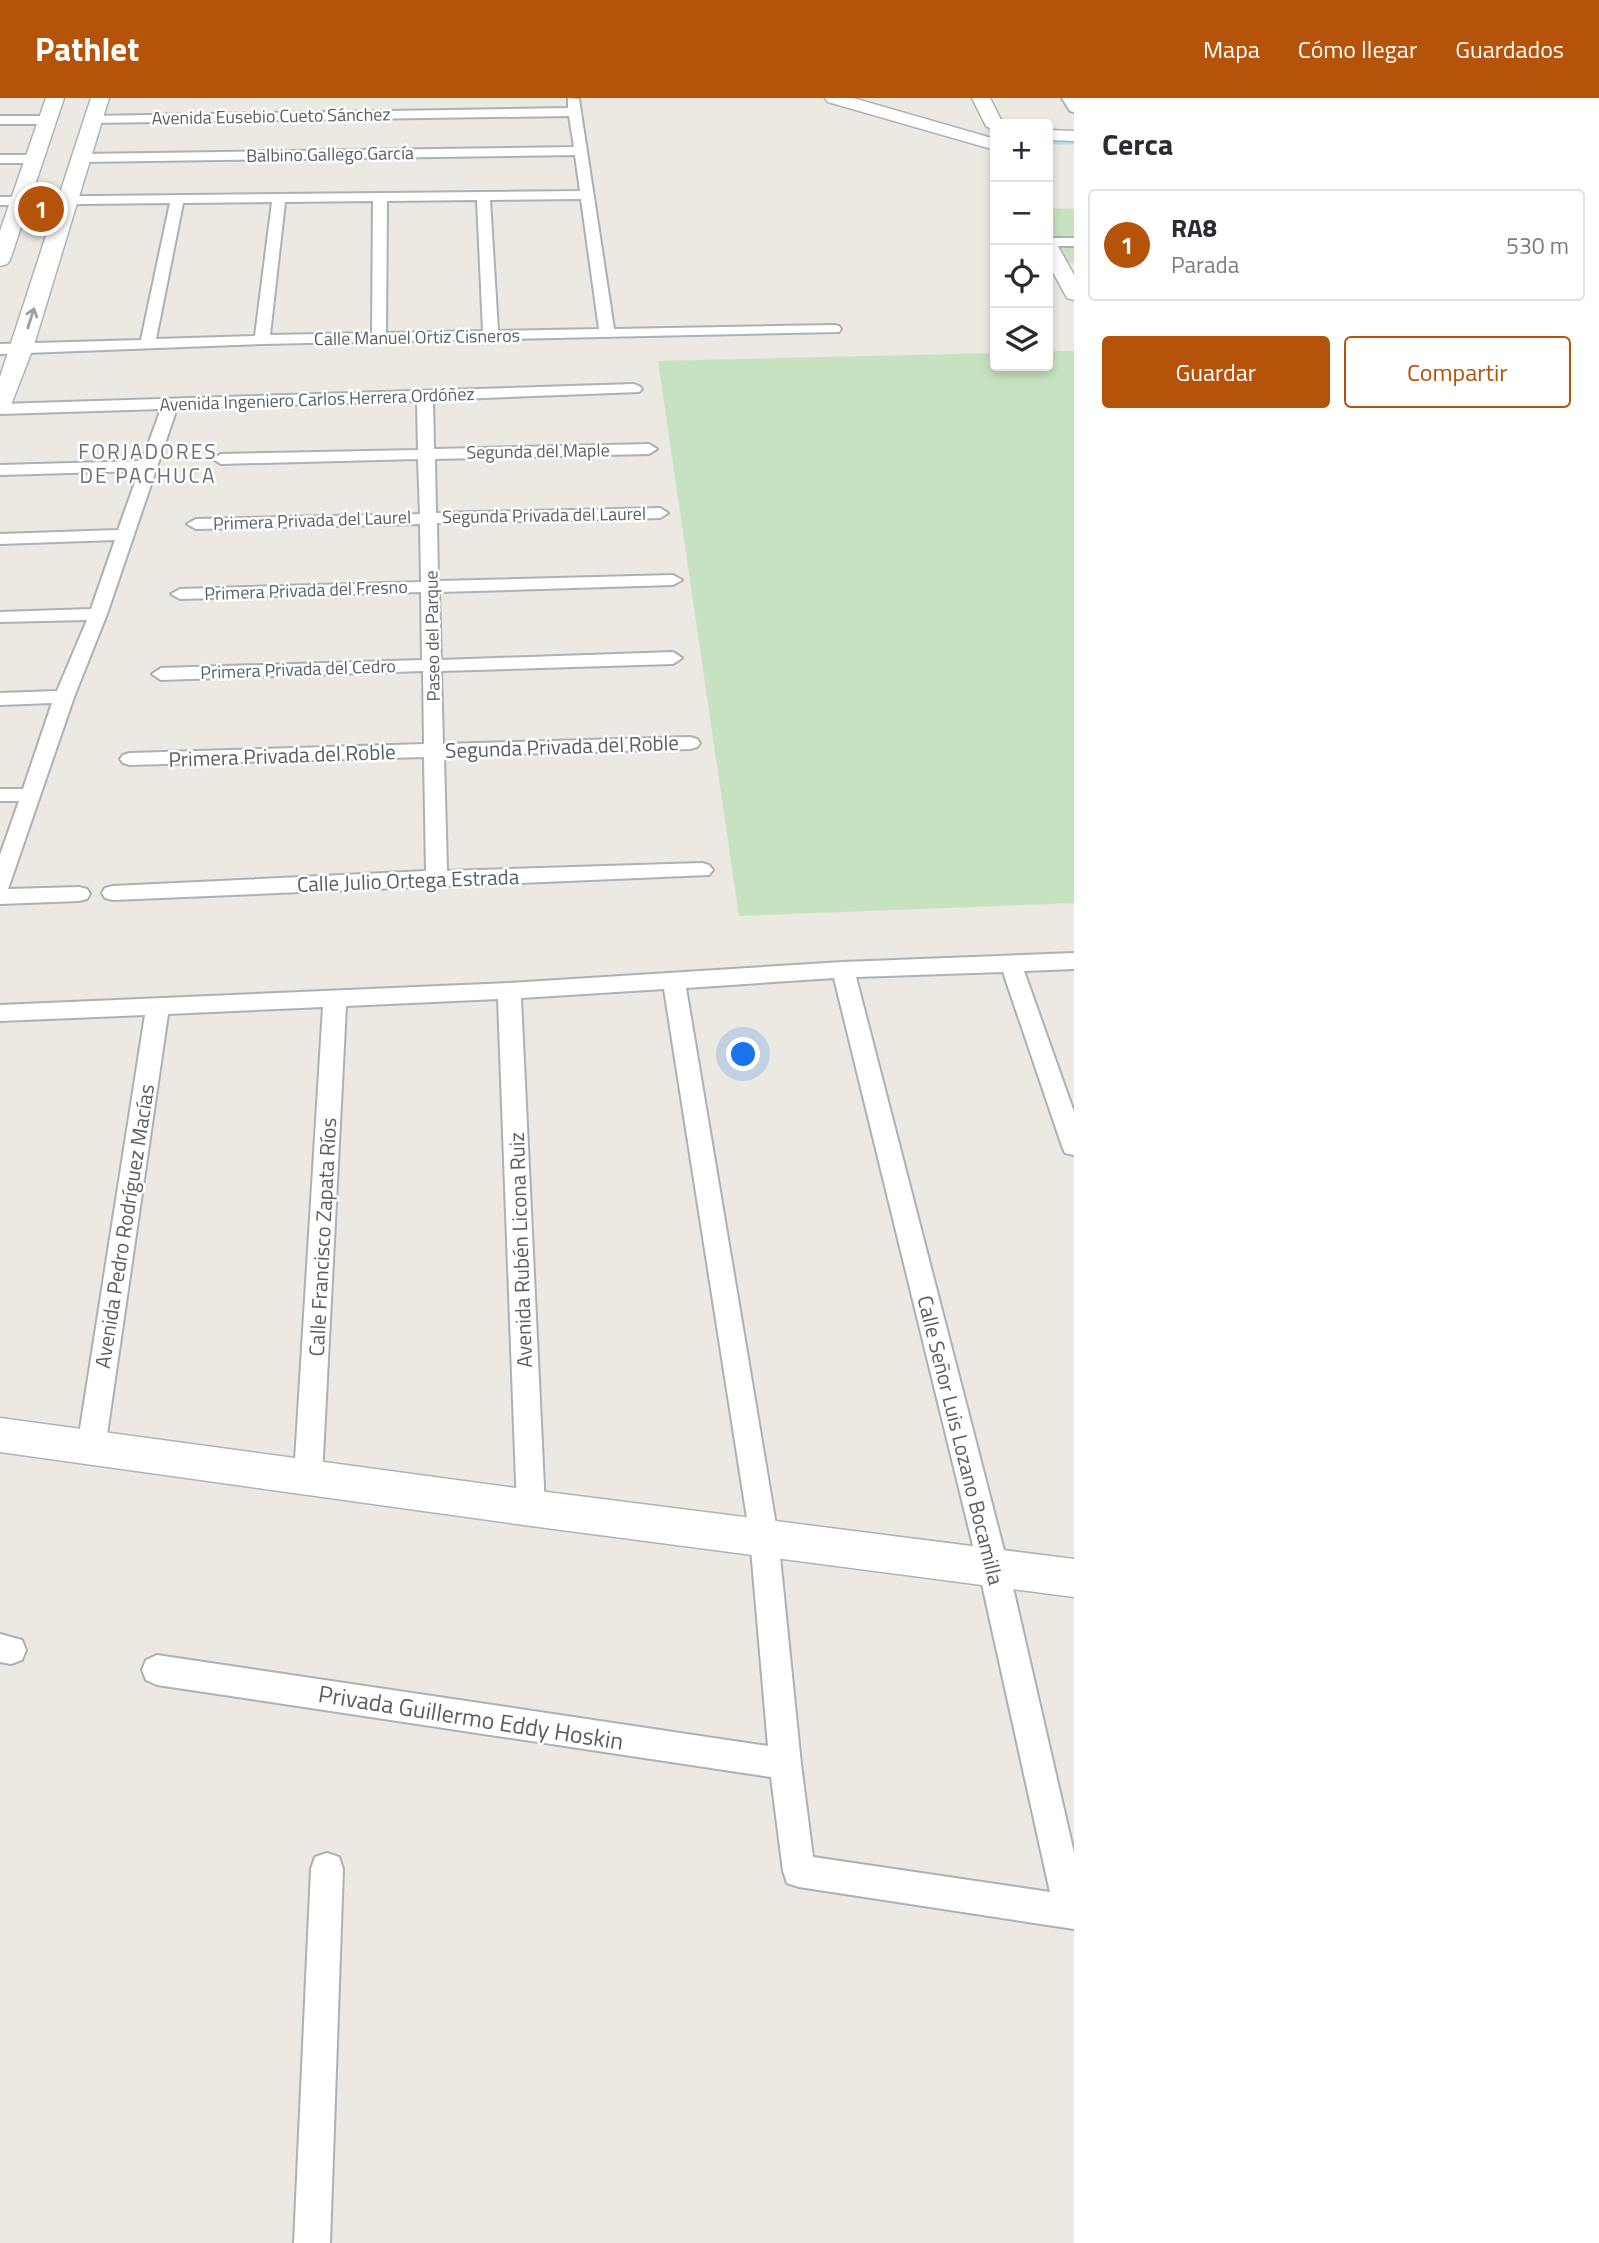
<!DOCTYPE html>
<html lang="es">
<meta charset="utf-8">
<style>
body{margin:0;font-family:"Titillium Web",sans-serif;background:#f2f2f3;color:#2b2b33}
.controls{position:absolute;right:21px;top:21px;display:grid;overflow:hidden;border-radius:7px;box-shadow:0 4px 10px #0003}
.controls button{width:63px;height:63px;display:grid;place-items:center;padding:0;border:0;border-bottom:2px solid #e1e1e2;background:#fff;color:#2b2b33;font:35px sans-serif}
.you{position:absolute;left:744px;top:957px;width:24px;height:24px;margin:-18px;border:5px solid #fff;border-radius:50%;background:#1a73e8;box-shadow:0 0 0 10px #1a73e833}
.badge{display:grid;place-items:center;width:46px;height:46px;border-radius:50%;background:#b45309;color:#fff;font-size:23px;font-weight:700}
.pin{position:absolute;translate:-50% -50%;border:4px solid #fff;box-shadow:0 2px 7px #0006}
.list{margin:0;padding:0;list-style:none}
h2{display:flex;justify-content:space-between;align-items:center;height:91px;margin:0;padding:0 28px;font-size:30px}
h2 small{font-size:23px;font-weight:400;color:#7c7c81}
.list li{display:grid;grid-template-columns:46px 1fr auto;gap:21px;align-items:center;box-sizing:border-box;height:112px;margin:0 14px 14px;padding:0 14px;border:2px solid #e1e1e2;border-radius:7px}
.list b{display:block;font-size:26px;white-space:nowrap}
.list p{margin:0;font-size:23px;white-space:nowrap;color:#7c7c81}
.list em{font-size:23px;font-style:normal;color:#7c7c81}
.actions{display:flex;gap:14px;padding:21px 28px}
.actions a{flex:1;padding:16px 0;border:2px solid #b45309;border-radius:7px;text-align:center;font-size:24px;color:#b45309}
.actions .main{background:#b45309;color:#fff}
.icon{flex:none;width:38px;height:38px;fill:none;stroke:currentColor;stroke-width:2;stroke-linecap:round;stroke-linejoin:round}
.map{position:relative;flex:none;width:1074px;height:2145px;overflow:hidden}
header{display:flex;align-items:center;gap:42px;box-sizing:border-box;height:98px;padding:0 35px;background:#b45309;color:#fff}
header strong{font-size:33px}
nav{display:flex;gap:38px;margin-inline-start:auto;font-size:24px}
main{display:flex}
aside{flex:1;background:#fff}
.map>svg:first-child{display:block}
.green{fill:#c7e2c0}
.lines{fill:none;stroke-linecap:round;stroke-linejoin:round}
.stream{stroke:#a6e6f8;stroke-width:5}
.street-casing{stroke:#adb1b4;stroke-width:4}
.secondary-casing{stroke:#afb3b6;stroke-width:3}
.street{fill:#fff;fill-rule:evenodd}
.secondary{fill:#fff;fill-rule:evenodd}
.oneway{stroke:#9c9fa1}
.labels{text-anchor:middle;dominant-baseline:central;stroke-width:5;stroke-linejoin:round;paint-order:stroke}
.far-street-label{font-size:18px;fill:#5a5f62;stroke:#fff}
.far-quarter-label{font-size:21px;letter-spacing:2px;fill:#6b7173;stroke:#fff}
.street-label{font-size:21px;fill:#5a5f62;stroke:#fff}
.near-street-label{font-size:24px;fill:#5a5f62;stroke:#fff}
</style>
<header>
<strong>Pathlet</strong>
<nav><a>Mapa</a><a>Cómo llegar</a><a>Guardados</a></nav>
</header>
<main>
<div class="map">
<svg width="1074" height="2145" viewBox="0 0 1074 2145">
<rect width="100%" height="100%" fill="#ece8e2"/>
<path class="green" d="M 1048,110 L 1074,111 L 1074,165 L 1060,165 L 1048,146 Z
M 1048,253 L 1074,253 L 1074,805 L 739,818 L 658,263 L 995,255 L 995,268 L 1048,268 Z"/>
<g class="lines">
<path class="stream" d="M 1048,44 L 1074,44"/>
<g class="street-casing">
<path id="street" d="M 568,0 L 579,1 L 614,231 L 834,227 L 839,228 L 841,231 L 839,234 L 262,246 L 0,256 L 0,246 L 141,242 L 170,105 L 0,107 L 0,99 L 580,93 L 575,57 L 81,64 L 75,60 L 81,56 L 574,49 L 569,18 L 92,25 L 86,21 L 88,18 L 568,10 ZM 581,101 L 599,231 L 498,233 L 490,102 ZM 477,102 L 483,233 L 386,235 L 387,103 ZM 373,103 L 372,235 L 270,237 L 285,104 ZM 272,104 L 255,238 L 156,241 L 183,105 Z
M 1062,0 L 1074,0 L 1074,14 L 1070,13 Z
M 0,18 L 46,18 L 52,22 L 46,26 L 0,26 Z
M 0,57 L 33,57 L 39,61 L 33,65 L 0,65 Z
M 1048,140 L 1074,140 L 1074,148 L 1048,148 Z
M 634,286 L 639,288 L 642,291 L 639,294 L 433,302 L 434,351 L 649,346 L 657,351 L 649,356 L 435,361 L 436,415 L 660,410 L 668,415 L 660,420 L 437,425 L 438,483 L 673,477 L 682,482 L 673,487 L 439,494 L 441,562 L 673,554 L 682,560 L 673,566 L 441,573 L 443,646 L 690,639 L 697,641 L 700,645 L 697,649 L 690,651 L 444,658 L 447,773 L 702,765 L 709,767 L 713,772 L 709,777 L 113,802 L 105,800 L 102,795 L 105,790 L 113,788 L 426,773 L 424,659 L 130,667 L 123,665 L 120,661 L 123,657 L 130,655 L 424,646 L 423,573 L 161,582 L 152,576 L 161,570 L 422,562 L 421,494 L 180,501 L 171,496 L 180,491 L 421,484 L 420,426 L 196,431 L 187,426 L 196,421 L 420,416 L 418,361 L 221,366 L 213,361 L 221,356 L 418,352 L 417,303 L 177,310 L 107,516 L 74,599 L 8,791 L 79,789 L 87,791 L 90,796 L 87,801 L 79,803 L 0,806 L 0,757 L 19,703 L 0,703 L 0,691 L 23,691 L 52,605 L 0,607 L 0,595 L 57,593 L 87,522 L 0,524 L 0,514 L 91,511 L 115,442 L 0,446 L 0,436 L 118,432 L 139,373 L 0,377 L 0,367 L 142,363 L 161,311 L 0,316 L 0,306 Z
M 1074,855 L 1074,871 L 1024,873 L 1074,1014 L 1074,1057 L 1065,1055 L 1062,1048 L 1003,874 L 856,879 L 1008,1468 L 1074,1755 L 1074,1831 L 799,1789 L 787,1785 L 783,1773 L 771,1679 L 157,1587 L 146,1582 L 142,1572 L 146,1562 L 157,1557 L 768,1648 L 750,1439 L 664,891 L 521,900 L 545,1410 L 541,1419 L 531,1423 L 521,1419 L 517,1410 L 498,901 L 346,908 L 322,1379 L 318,1388 L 308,1391 L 298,1388 L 294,1379 L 323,909 L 168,916 L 105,1350 L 101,1359 L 91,1362 L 81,1359 L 77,1350 L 145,917 L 0,923 L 0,907 L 509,885 L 843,864 ZM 834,880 L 978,1468 L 1050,1794 L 813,1759 L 801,1666 L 778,1439 L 686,890 Z
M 0,1536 L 22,1542 L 26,1552 L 22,1562 L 11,1566 L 0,1564 Z
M 327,1755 L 339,1759 L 343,1771 L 330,2145 L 294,2145 L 311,1771 L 315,1759 Z"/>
</g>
<g class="secondary-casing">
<path id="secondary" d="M 46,0 L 64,0 L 10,162 L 7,166 L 0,168 L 0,133 Z
M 91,0 L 109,0 L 33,250 L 11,307 L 8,312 L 0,314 L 0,279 Z
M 825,0 L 853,0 L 995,41 L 995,52 L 828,4 Z
M 972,0 L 990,0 L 1003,26 L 995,26 L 995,33 L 986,28 Z
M 1048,32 L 1074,33 L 1074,43 L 1048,42 Z
M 1048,141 L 1055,143 L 1074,177 L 1074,202 L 1067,200 L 1048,165 Z
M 0,1320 L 531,1392 L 1074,1461 L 1074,1499 L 531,1428 L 0,1354 Z"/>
</g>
<use href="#street" class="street"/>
<use href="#secondary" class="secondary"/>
</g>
<defs><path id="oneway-shaft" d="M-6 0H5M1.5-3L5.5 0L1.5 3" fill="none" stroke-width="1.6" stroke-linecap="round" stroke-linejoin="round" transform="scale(1.75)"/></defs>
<use class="oneway" href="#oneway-shaft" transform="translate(31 220) rotate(-72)"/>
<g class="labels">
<g class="far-street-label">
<text transform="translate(271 18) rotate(-1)">Avenida Eusebio Cueto Sánchez</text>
<text transform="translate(330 56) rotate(-1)">Balbino Gallego García</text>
<text transform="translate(417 239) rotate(-1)">Calle Manuel Ortiz Cisneros</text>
<text transform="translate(317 301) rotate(-2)">Avenida Ingeniero Carlos Herrera Ordóñez</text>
<text transform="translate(538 353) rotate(-1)">Segunda del Maple</text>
<text transform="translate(544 417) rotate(-1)">Segunda Privada del Laurel</text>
<text transform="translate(312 422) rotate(-2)">Primera Privada del Laurel</text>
<text transform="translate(306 492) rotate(-2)">Primera Privada del Fresno</text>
<text transform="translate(432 538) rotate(-91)">Paseo del Parque</text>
<text transform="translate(298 571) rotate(-2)">Primera Privada del Cedro</text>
</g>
<g class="far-quarter-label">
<text x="148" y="353">FORJADORES<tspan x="148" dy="24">DE PACHUCA</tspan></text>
</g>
<g class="street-label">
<text transform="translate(562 648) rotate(-2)">Segunda Privada del Roble</text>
<text transform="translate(282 657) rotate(-2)">Primera Privada del Roble</text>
<text transform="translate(408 782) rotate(-2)">Calle Julio Ortega Estrada</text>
<text transform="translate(124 1128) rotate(-81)">Avenida Pedro Rodríguez Macías</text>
<text transform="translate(322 1139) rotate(-87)">Calle Francisco Zapata Ríos</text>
<text transform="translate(520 1152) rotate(-92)">Avenida Rubén Licona Ruiz</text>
<text transform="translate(961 1342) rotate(76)">Calle Señor Luis Lozano Bocamilla</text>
</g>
<g class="near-street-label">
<text transform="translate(471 1619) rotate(9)">Privada Guillermo Eddy Hoskin</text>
</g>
</g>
</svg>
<div class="controls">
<button>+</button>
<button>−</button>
<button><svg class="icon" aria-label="locate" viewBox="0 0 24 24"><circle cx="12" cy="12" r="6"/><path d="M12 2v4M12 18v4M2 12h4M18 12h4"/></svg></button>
<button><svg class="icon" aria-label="layers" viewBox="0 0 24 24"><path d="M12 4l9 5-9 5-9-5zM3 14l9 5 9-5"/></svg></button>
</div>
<div class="you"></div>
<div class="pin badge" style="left:41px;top:111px">1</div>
</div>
<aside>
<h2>Cerca<small></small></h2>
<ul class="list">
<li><span class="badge">1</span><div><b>RA8</b><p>Parada</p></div><em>530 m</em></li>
</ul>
<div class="actions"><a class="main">Guardar</a><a>Compartir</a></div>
</aside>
</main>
